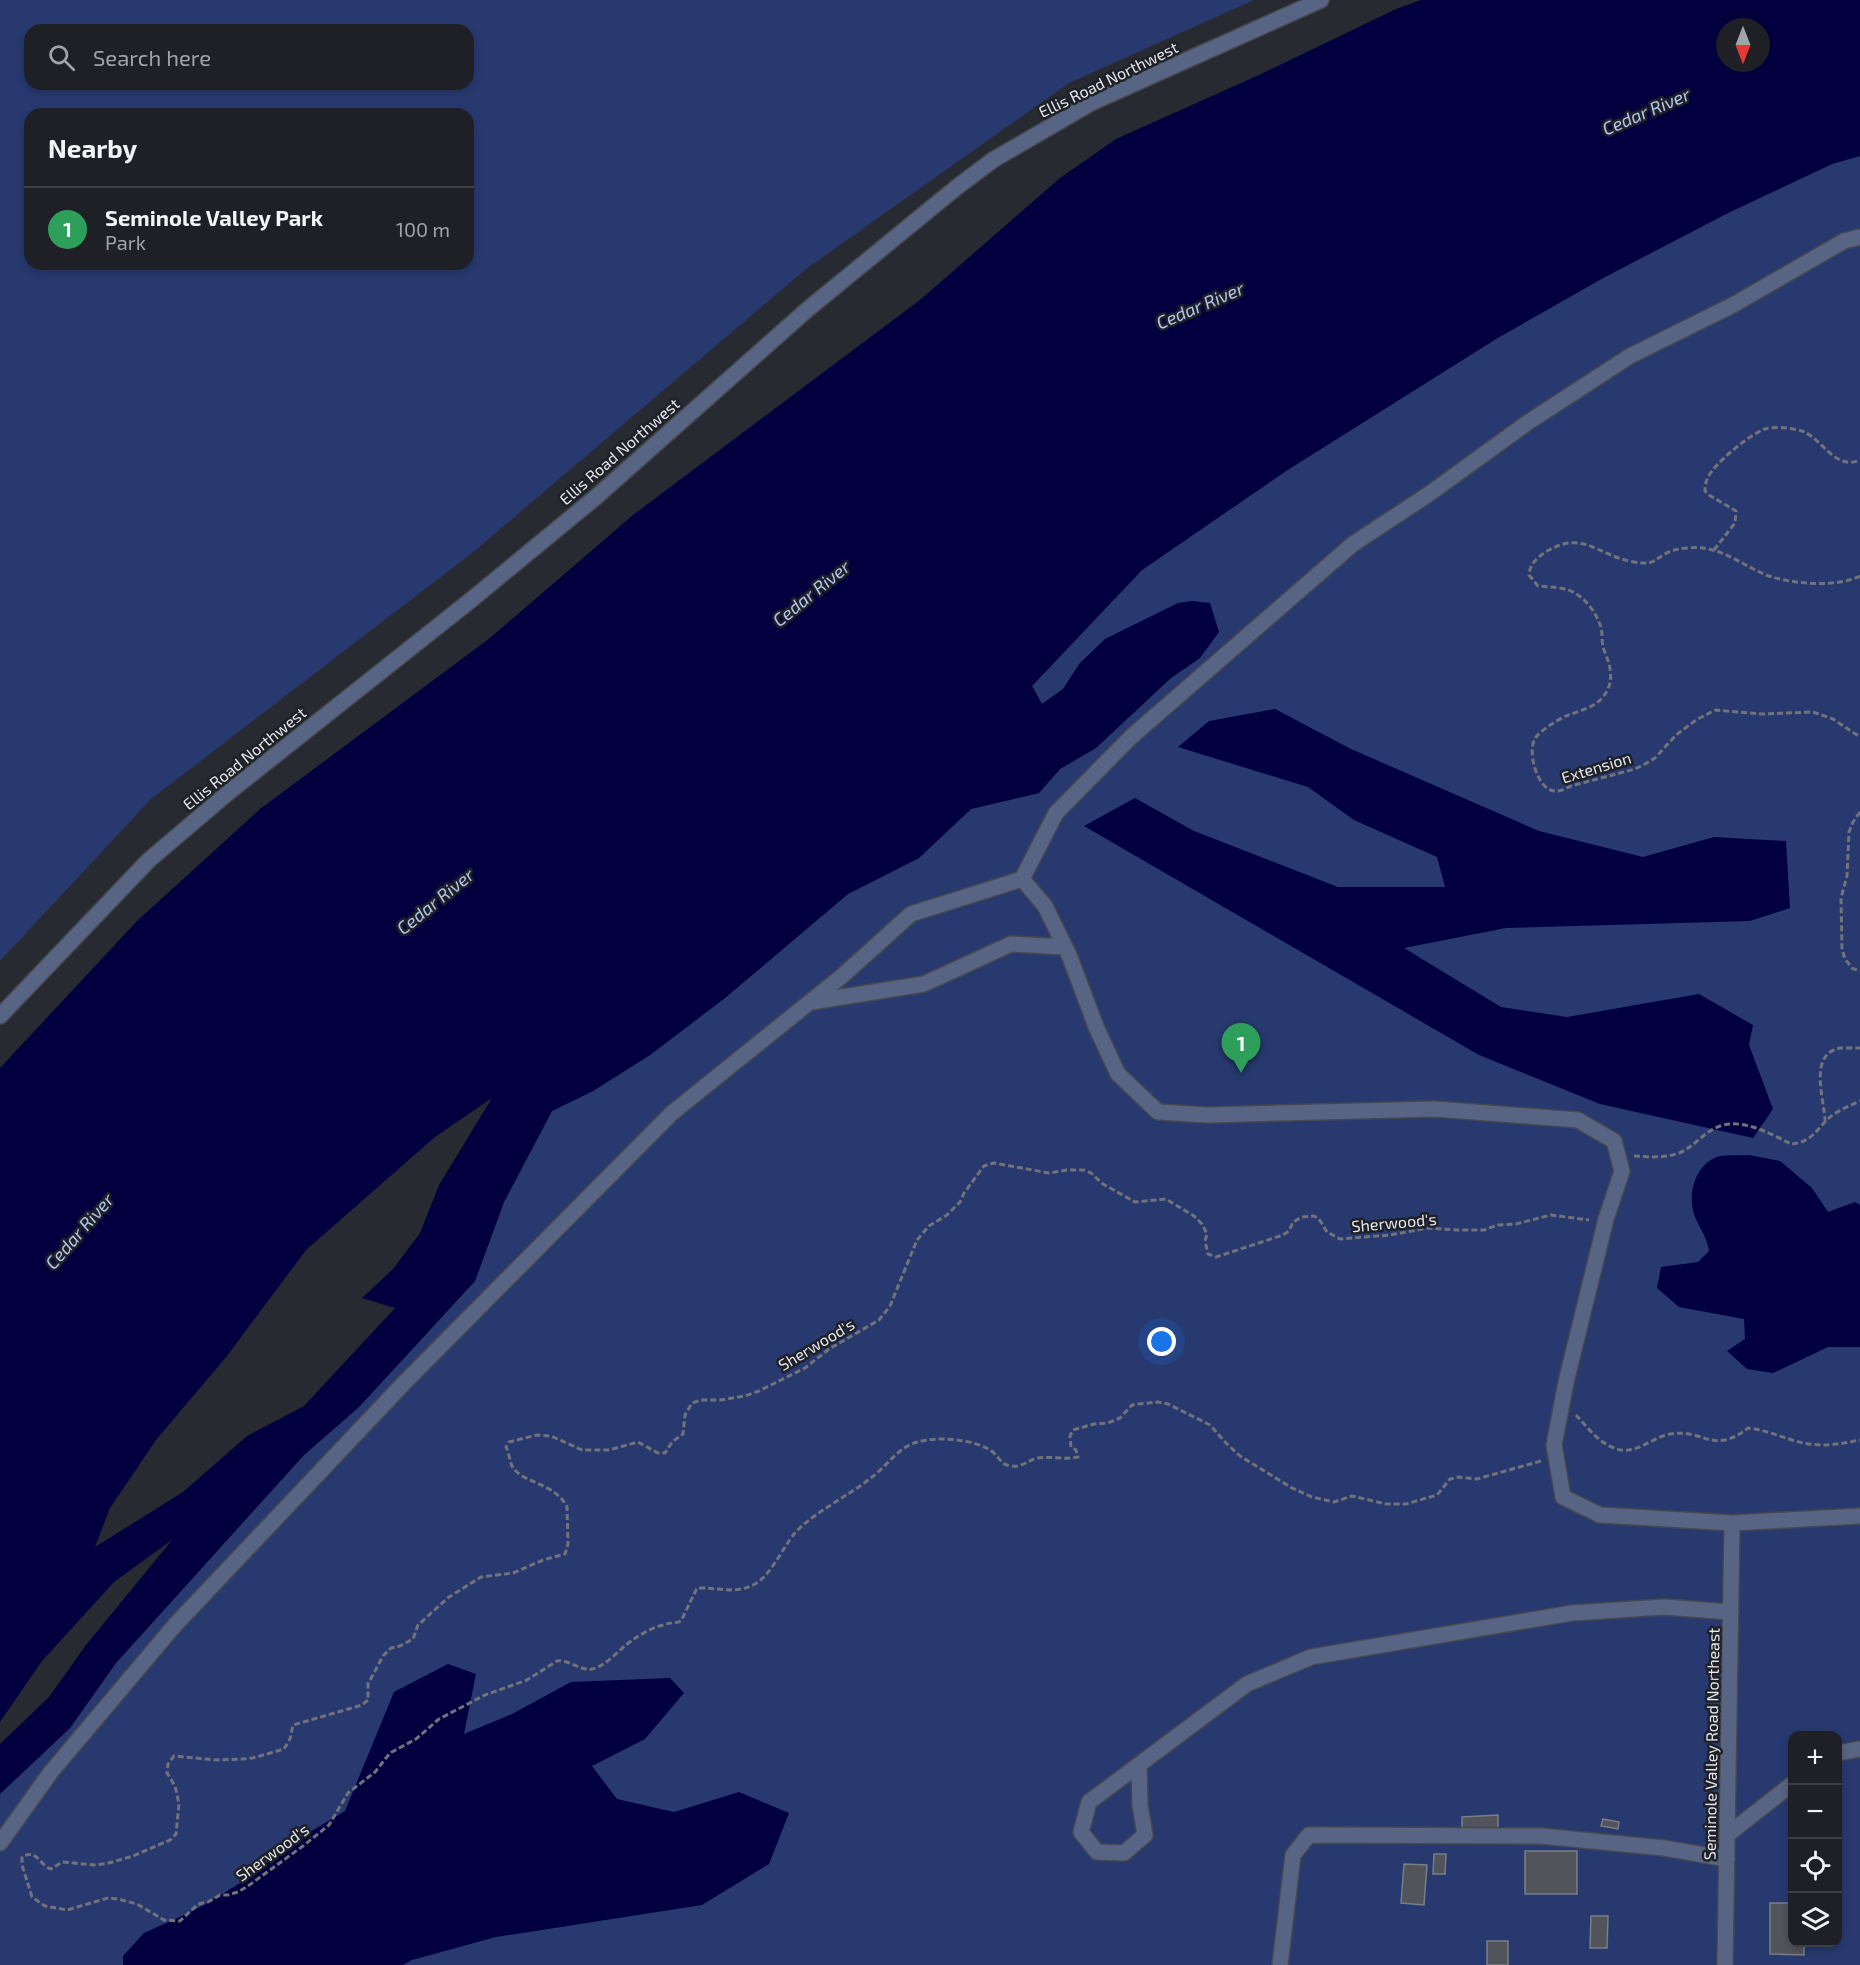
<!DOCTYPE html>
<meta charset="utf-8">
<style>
body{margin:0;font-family:"Exo 2",sans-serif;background:#2b2d32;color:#f1f3f6}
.controls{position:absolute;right:18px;bottom:18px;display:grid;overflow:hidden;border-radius:12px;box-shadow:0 3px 9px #0003}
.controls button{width:54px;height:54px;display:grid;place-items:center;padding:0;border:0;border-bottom:2px solid #3c3e42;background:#1e2025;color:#f1f3f6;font:30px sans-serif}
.compass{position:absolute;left:1716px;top:18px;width:54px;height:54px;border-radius:50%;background:#1e2025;box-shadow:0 3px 9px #0003;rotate:180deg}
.you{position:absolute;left:1162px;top:1342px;width:21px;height:21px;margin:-15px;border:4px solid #fff;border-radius:50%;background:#1a73e8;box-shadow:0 0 0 9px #1a73e833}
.badge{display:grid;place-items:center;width:39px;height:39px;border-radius:50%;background:#d93025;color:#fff;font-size:20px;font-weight:700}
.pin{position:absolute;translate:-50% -50px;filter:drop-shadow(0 2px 3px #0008)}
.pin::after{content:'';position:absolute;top:32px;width:21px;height:18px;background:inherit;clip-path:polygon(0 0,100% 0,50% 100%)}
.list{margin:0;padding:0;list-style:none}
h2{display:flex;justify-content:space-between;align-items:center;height:78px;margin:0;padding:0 24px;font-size:26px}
h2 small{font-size:20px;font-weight:400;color:#a1a3a7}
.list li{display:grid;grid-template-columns:39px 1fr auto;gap:18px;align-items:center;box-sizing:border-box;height:84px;padding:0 24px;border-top:2px solid #3c3e42}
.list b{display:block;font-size:22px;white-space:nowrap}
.list p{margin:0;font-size:20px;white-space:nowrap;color:#a1a3a7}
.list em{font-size:20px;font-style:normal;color:#a1a3a7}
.icon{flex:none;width:33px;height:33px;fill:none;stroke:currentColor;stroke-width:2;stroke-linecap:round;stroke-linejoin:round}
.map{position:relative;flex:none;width:1860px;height:1965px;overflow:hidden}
.search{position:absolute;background:#1e2025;box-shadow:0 3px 9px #0003;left:24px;top:24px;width:450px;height:66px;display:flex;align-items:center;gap:15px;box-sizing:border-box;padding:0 21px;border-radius:18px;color:#a1a3a7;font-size:22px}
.panel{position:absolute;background:#1e2025;box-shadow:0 3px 9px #0003;left:24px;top:108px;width:450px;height:162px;border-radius:18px}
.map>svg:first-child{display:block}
.green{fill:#27396f;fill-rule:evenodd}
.water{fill:#030040;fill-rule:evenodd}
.building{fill:#51545b;stroke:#7a7d85;stroke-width:1.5}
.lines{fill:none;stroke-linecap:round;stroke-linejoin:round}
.minor-casing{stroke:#46484f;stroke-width:18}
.path{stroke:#72737a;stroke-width:3;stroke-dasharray:6 3;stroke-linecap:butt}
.minor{stroke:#586483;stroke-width:15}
.labels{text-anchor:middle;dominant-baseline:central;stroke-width:5;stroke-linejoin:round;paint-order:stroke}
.street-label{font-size:16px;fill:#e6e7ec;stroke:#1e2127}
.water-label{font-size:18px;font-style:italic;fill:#b6c6ed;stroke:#1e2127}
</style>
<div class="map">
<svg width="1860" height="1965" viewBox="0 0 1860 1965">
<rect width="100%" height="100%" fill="#282a31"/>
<path class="green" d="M 0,0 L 1254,0 L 1069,83 L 806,269 L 472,553 L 151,799 L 0,961 ZM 30,30 L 468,30 L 468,84 L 30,84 ZM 30,114 L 468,114 L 468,264 L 30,264 Z
M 1860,156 L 1860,1965 L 0,1965 L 0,1794 L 70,1728 L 116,1663 L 304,1455 L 359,1407 L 475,1281 L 504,1202 L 552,1111 L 593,1091 L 650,1055 L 725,998 L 848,894 L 919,858 L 971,809 L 1039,793 L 1060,769 L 1096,748 L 1171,678 L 1200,658 L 1080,663 L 1063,689 L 1042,704 L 1032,686 L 1142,570 L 1286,471 L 1496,339 L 1605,277 L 1728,213 L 1832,164 ZM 1792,1736 L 1838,1736 L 1838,1942 L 1792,1942 Z"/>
<path class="water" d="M 1421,0 L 1860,0 L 1860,156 L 1832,164 L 1728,213 L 1605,277 L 1496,339 L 1286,471 L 1142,570 L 1032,686 L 1042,704 L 1063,689 L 1080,663 L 1105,639 L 1178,603 L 1192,601 L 1210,603 L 1219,632 L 1200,658 L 1171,678 L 1096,748 L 1060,769 L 1039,793 L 971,809 L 919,858 L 848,894 L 725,998 L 650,1055 L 593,1091 L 552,1111 L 504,1202 L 475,1281 L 359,1407 L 304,1455 L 116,1663 L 70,1728 L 0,1794 L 0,1744 L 49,1697 L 86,1645 L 172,1540 L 114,1582 L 42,1661 L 0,1722 L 0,1068 L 137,921 L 260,809 L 490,638 L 633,515 L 920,300 L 1060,178 L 1116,139 L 1259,75 L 1396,9 ZM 1725,27 L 1761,27 L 1761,63 L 1725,63 ZM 492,1098 L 439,1185 L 420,1233 L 393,1269 L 362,1298 L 395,1308 L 304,1406 L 247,1436 L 183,1492 L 95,1547 L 110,1508 L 156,1440 L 227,1356 L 306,1250 L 435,1137 Z
M 1275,709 L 1351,749 L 1539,831 L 1643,857 L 1714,837 L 1786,841 L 1790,908 L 1750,921 L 1506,928 L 1404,948 L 1501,1007 L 1567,1017 L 1699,994 L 1753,1025 L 1749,1045 L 1773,1109 L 1753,1138 L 1600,1104 L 1479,1055 L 1084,826 L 1135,798 L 1194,831 L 1338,887 L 1445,887 L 1437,857 L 1354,820 L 1308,787 L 1178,747 L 1209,721 Z
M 1749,1155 L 1780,1161 L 1812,1188 L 1828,1212 L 1855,1202 L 1860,1205 L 1860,1347 L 1828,1347 L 1773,1373 L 1747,1369 L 1727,1351 L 1745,1339 L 1744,1319 L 1679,1307 L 1657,1288 L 1661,1267 L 1698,1262 L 1709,1251 C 1707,1237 1700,1229 1695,1217 C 1687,1195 1694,1166 1717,1157 C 1726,1154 1740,1156 1749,1155 Z
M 448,1664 L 476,1674 L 464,1734 L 512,1714 L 571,1682 L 670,1678 L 684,1693 L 645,1739 L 592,1766 L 617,1799 L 674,1812 L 739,1792 L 789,1813 L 769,1864 L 702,1905 L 496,1937 L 412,1960 L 403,1965 L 123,1965 L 123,1956 L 144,1933 L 195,1910 L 214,1899 L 245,1880 L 293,1842 L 345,1811 L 394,1692 Z"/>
<path class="building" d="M 1498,1815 L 1498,1829 L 1462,1831 L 1462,1817 Z
M 1603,1819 L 1619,1822 L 1618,1829 L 1601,1826 Z
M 1525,1851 L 1577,1851 L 1577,1894 L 1525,1894 Z
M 1434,1854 L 1446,1854 L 1445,1874 L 1433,1874 Z
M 1404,1864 L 1427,1865 L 1424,1905 L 1401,1903 Z
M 1770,1903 L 1792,1903 L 1792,1942 L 1804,1942 L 1804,1955 L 1770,1954 Z
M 1591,1916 L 1608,1916 L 1607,1948 L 1590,1948 Z
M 1487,1941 L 1508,1941 L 1508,1965 L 1487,1965 Z"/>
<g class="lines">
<g class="minor-casing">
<path id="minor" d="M 1022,879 L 1045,906 L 1069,955 L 1097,1029 L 1118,1074 L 1158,1112 L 1208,1115 L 1435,1109 L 1578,1120 L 1614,1141 L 1622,1171 L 1606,1219 L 1566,1382 L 1554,1445 L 1563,1497 L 1600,1515 L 1732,1523 L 1860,1516
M 811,1002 L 924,984 L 1011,944 L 1065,947
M 0,1016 L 149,860 L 229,792 L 471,600 L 596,497 L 808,309 L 957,187 L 993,160 L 1091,103 L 1321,0
M 1838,1753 L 1860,1749
M 1139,1766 L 1140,1805 L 1145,1835 L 1124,1853 L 1097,1852 L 1081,1832 L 1089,1802 L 1247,1684 L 1311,1657 L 1572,1613 L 1664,1607 L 1731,1612
M 1727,1835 L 1792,1784
M 0,1843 L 51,1772 L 175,1625 L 405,1382 L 672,1113 L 841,977 L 911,914 L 1022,879 L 1056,813 L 1131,737 L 1353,544 L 1429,494 L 1527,423 L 1630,356 L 1733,305 L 1844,241 L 1860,237
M 1280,1965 L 1293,1855 L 1309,1835 L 1541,1836 L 1664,1848 L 1727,1859
M 1725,1965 L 1732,1523"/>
</g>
<path class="path" d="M 1714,550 L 1735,523 L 1736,511 L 1709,495 L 1705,491 C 1705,486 1706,481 1708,477 C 1716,462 1749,435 1765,429 C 1774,426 1792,428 1802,431 C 1823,439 1835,471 1860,460
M 1860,576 C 1836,588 1791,584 1766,575 C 1745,566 1726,551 1703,548 C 1693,547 1681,548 1671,551 C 1654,558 1657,566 1634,562 C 1597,556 1583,528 1544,553 C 1536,559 1530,564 1529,575 L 1538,586 C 1547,587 1556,587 1565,589 C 1582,593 1597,612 1601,628 C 1603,635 1601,643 1604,650 C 1611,667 1615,682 1603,697 C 1594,708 1578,711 1566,716 C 1557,720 1543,729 1536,737 C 1526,750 1537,789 1554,791 C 1560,792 1566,788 1571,786 L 1635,769 L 1645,764 L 1655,758 L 1676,735 L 1696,720 L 1715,710 L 1762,714 L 1813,712 L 1833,719 L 1860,737
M 1860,812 L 1853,822 L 1849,832 L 1847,876 L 1841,898 L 1842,949 L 1845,959 L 1853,969 L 1860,970
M 1825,1122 C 1825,1101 1807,1053 1841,1048 C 1847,1048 1854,1048 1860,1048
M 1634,1156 C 1651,1157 1670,1159 1685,1150 C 1697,1143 1706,1131 1720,1126 C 1743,1118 1771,1134 1791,1144 C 1815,1142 1818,1125 1834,1114 C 1842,1109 1851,1105 1860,1101
M 1576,1415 C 1587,1427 1598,1442 1614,1448 C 1634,1457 1652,1437 1670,1434 C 1704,1428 1712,1456 1748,1428 C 1768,1430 1785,1439 1803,1443 C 1822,1447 1841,1444 1860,1440
M 1541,1461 L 1477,1479 L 1459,1477 L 1450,1479 L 1437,1495 L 1406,1504 L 1386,1504 L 1352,1496 L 1334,1502 L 1312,1497 L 1292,1488 L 1240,1456 L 1226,1443 L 1210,1425 L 1168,1404 L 1158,1402 L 1138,1404 L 1132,1405 L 1120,1418 L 1108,1423 L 1094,1424 L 1073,1430 L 1070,1436 L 1071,1447 L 1076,1450 L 1078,1457 C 1065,1460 1050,1456 1037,1458 C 1028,1460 1022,1468 1011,1466 C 1002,1465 1000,1459 994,1453 C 978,1439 938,1436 918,1442 C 898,1447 888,1465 872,1477 C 850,1495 811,1514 794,1534 C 783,1548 770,1576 755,1584 C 735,1595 718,1587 697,1588 L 681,1621 C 675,1624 670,1622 663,1625 C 654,1627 641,1634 634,1639 C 622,1646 606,1667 592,1669 C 579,1671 569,1659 557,1661 L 527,1680 L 485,1695 L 439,1719 L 416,1739 L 390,1753 L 375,1772 L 348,1793 L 329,1825 L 303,1846 L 248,1886 L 238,1892 L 228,1895 L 220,1895 L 208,1902 L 198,1904 L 180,1921 L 164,1920 L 137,1904 L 118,1899 L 108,1898 L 67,1910 L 45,1906 L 32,1897 L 22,1865 L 22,1857 C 37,1848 39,1865 51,1869 L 62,1862 L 96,1865 L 109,1863 L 133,1856 L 170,1840 L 176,1834 L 179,1804 L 175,1786 L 167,1773 L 168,1764 L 174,1756 L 216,1760 L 243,1759 L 253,1758 L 284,1749 L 290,1739 L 293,1725 L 362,1705 L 368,1700 L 368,1684 L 383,1656 L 391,1648 L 400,1646 L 413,1639 L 418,1625 L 449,1597 L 481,1577 L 513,1573 L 543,1560 L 565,1554 L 568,1544 L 567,1507 C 556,1483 521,1483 512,1466 C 510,1461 509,1453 506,1447 L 509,1442 L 537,1435 L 551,1436 L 582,1450 L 609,1450 L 638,1442 L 658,1453 L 665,1453 L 672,1442 L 683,1434 L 685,1415 L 692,1403 L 701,1400 L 720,1400 L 745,1396 L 759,1391 L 805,1368 L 829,1349 L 879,1320 L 890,1306 L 917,1240 L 929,1226 L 947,1215 L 960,1202 L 964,1193 L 984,1166 L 994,1163 L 1049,1173 L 1067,1170 L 1084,1170 L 1091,1173 L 1103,1184 L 1135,1202 L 1166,1199 L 1194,1216 L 1202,1224 L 1207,1234 L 1205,1241 L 1208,1254 L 1216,1257 L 1283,1235 L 1289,1231 L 1293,1222 L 1302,1217 L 1314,1216 L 1319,1219 L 1327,1232 L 1340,1239 L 1390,1235 L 1428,1228 L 1456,1230 L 1484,1230 L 1498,1225 L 1516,1224 L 1551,1215 L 1589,1220"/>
<use href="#minor" class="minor"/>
</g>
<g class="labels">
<g class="street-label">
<text transform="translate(1108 79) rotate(-26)">Ellis Road Northwest</text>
<text transform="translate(619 451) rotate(-41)">Ellis Road Northwest</text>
<text transform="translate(244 758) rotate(-39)">Ellis Road Northwest</text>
<text transform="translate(1596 767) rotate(-17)">Extension</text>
<text transform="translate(1394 1222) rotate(-5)">Sherwood's</text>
<text transform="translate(816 1344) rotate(-31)">Sherwood's</text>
<text transform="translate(1711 1744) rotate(-89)">Seminole Valley Road Northeast</text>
<text transform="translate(272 1852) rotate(-36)">Sherwood's</text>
</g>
<g class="water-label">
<text transform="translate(1646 111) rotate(-23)">Cedar River</text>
<text transform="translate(1200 305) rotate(-23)">Cedar River</text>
<text transform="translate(811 593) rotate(-39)">Cedar River</text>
<text transform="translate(435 901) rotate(-39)">Cedar River</text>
<text transform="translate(79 1231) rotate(-49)">Cedar River</text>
</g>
</g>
</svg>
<div class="controls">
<button>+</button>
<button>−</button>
<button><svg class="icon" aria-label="locate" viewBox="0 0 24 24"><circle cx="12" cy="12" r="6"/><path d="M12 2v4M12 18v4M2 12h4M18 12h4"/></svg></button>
<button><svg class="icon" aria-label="layers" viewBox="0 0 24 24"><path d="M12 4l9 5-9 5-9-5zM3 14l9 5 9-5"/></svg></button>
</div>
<svg class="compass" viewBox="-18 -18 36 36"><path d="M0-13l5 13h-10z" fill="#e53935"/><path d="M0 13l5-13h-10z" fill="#a1a3a7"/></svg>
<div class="you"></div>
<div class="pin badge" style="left:1241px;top:1073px;background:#2e9e5b">1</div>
<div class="search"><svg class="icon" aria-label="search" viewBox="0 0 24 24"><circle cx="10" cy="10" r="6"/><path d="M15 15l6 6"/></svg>Search here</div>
<section class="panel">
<h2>Nearby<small></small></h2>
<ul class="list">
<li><span class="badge" style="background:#2e9e5b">1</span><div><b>Seminole Valley Park</b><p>Park</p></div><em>100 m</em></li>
</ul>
</section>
</div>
